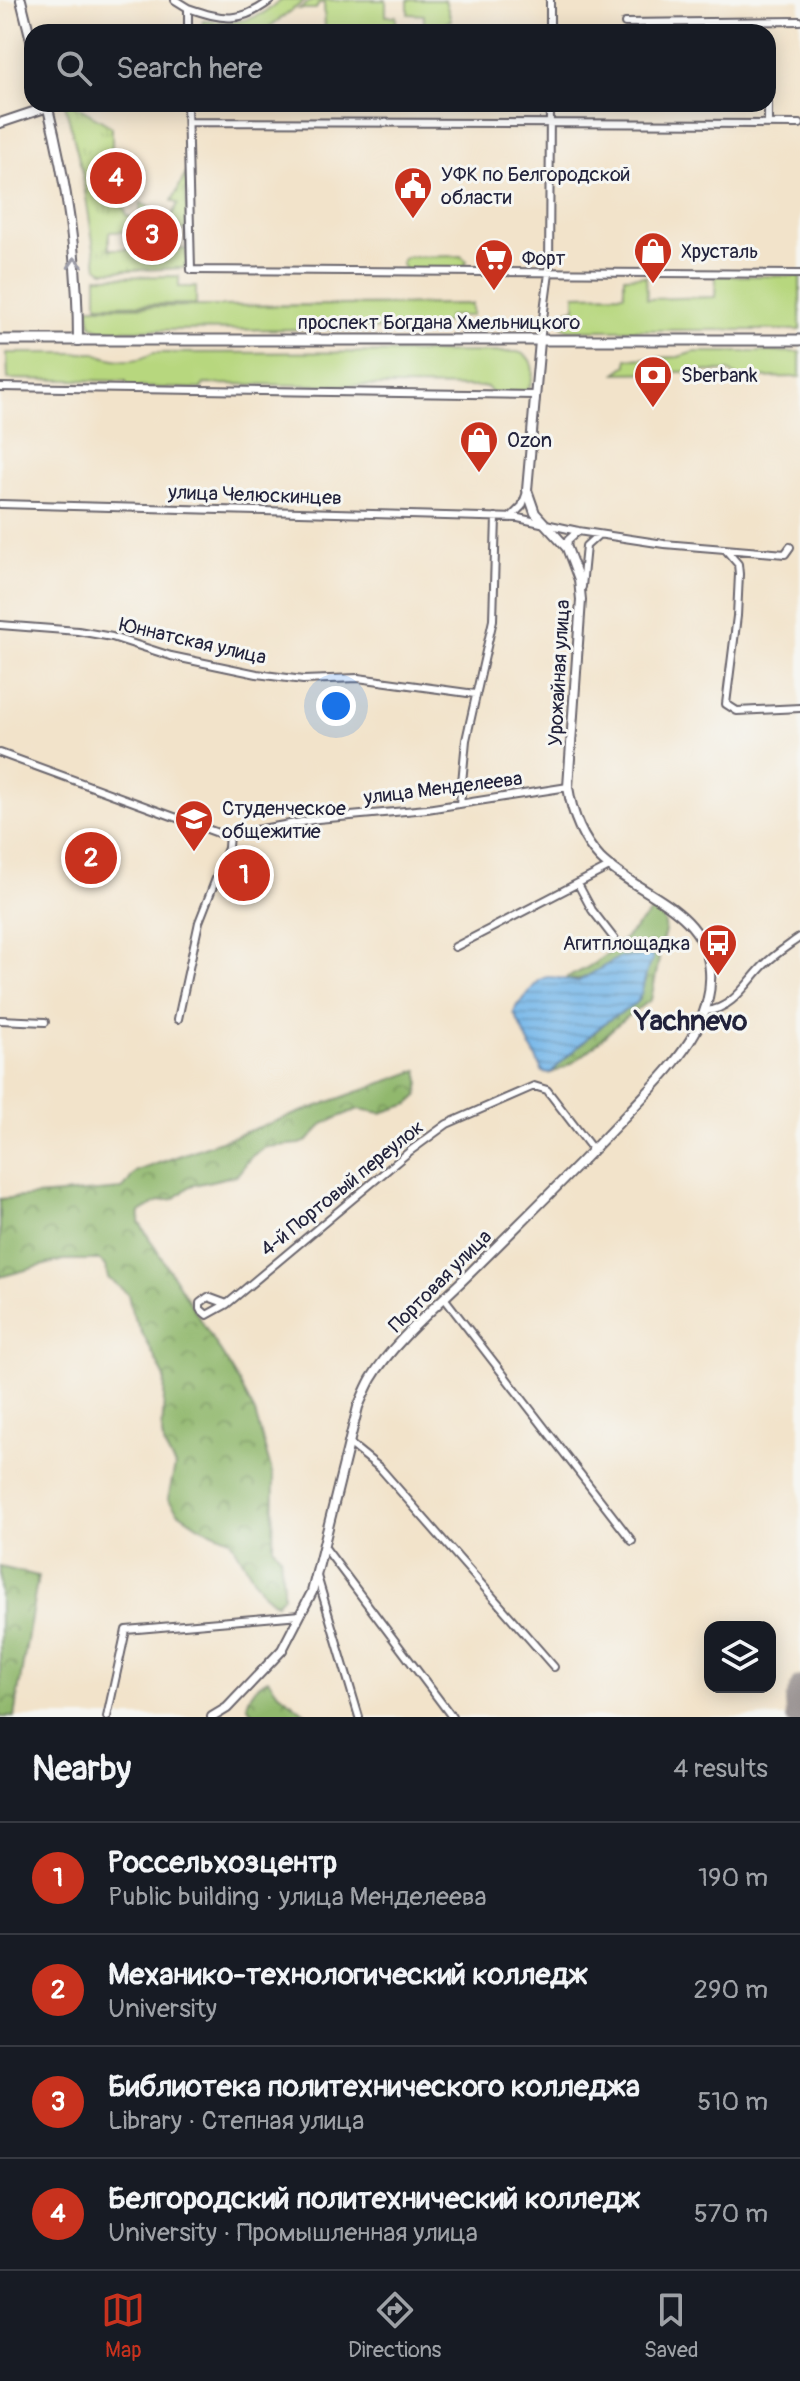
<!DOCTYPE html>
<meta charset="utf-8">
<style>
body{margin:0;font-family:Pangolin,sans-serif;background:#242831;color:#f1f3f6}
.controls{position:absolute;right:24px;bottom:24px;display:grid;overflow:hidden;border-radius:16px;box-shadow:0 4px 20px #0003}
.controls button{width:72px;height:72px;display:grid;place-items:center;padding:0;border:0;border-bottom:2px solid #363941;background:#171b24;color:#f1f3f6;font:40px sans-serif}
.you{position:absolute;left:336px;top:706px;width:28px;height:28px;margin:-20px;border:6px solid #fff;border-radius:50%;background:#1a73e8;box-shadow:0 0 0 12px #1a73e833}
.badge{display:grid;place-items:center;width:52px;height:52px;border-radius:50%;background:#c8321e;color:#fff;font-size:26px;font-weight:700}
.pin{position:absolute;translate:-50% -50%;border:4px solid #fff;box-shadow:0 2px 8px #0006}
.list{margin:0;padding:0;list-style:none}
h2{display:flex;justify-content:space-between;align-items:center;height:104px;margin:0;padding:0 32px;font-size:34px}
h2 small{font-size:26px;font-weight:400;color:#9ea1a6}
.list li{display:grid;grid-template-columns:52px 1fr auto;gap:24px;align-items:center;box-sizing:border-box;height:112px;padding:0 32px;border-top:2px solid #363941}
.list b{display:block;font-size:30px;white-space:nowrap}
.list p{margin:0;font-size:26px;white-space:nowrap;color:#9ea1a6}
.list em{font-size:26px;font-style:normal;color:#9ea1a6}
.icon{flex:none;width:44px;height:44px;fill:none;stroke:currentColor;stroke-width:2;stroke-linecap:round;stroke-linejoin:round}
.map{position:relative;flex:none;width:800px;height:1717px;overflow:hidden}
.search{position:absolute;background:#171b24;box-shadow:0 4px 20px #0003;left:24px;right:24px;top:24px;height:88px;display:flex;align-items:center;gap:20px;box-sizing:border-box;padding:0 28px;border-radius:24px;color:#9ea1a6;font-size:30px}
.sheet{height:552px;background:#171b24}
nav{display:flex;justify-content:space-around;align-items:center;box-sizing:border-box;height:112px;border-top:2px solid #363941;background:#171b24;font-size:22px;color:#9ea1a6}
nav a{display:grid;justify-items:center;gap:4px}
nav .on{color:#c8321e}
.map>svg:first-child{display:block}
.grass{fill:#b7d77e;stroke:#6c7c5c;stroke-width:2}
.forest{fill:url(#forest-crowns);stroke:#5a6d54;stroke-width:2}
.park{fill:url(#park-tufts);stroke:#6c7c5c;stroke-width:2}
.water{fill:url(#water-rules);stroke:#4a6c92;stroke-width:2}
.lines{fill:none;stroke-linecap:round;stroke-linejoin:round}
.taxiway{stroke:#8a8282;stroke-width:18}
.street-casing{stroke:#6b666d;stroke-width:10}
.secondary-casing{stroke:#6b666d;stroke-width:12}
.primary-casing{stroke:#6b666d;stroke-width:13}
.street{stroke:#fff;stroke-width:6}
.secondary{stroke:#fff;stroke-width:8}
.primary{stroke:#fff;stroke-width:9}
.oneway{stroke:#9c9ca7}
.labels{text-anchor:middle;dominant-baseline:central;stroke-width:6;stroke-linejoin:round;paint-order:stroke}
.poi-label{font-size:20px;fill:#22223b;stroke:#f6f6f2;text-anchor:start}
.street-label{font-size:20px;fill:#22223b;stroke:#f6f6f2}
.district-label{font-size:28px;font-weight:bold;fill:#22223b;stroke:#f6f6f2}
</style>
<div class="map">
<svg width="800" height="1717" viewBox="0 0 800 1717">
<defs>
<pattern id="forest-crowns" width="20" height="18" patternUnits="userSpaceOnUse" patternTransform="scale(2)"><rect width="20" height="18" fill="#91b86d"/><path d="M2 6a3 3 0 1 1 6 0M12 15a3 3 0 1 1 6 0" fill="none" stroke="#76955b"/></pattern>
<pattern id="park-tufts" width="24" height="20" patternUnits="userSpaceOnUse" patternTransform="scale(2)"><rect width="24" height="20" fill="#b7d77e"/><path d="M3 7l-1-3M5 7V3M7 7l1-3M15 17l-1-3M17 17v-4M19 17l1-3" fill="none" stroke="#9db86e"/></pattern>
<pattern id="water-rules" width="6" height="5" patternUnits="userSpaceOnUse" patternTransform="scale(2)"><rect width="6" height="5" fill="#73b6e9"/><path d="M0 2.5h6" fill="none" stroke="#5e94be"/></pattern>
</defs>
<rect width="100%" height="100%" fill="#f6f6f2"/>
<filter id="ink" filterUnits="userSpaceOnUse"><feTurbulence type="fractalNoise" baseFrequency=".0125" numOctaves="2"/><feDisplacementMap in="SourceGraphic" scale="16" xChannelSelector="R" yChannelSelector="G"/><feConvolveMatrix kernelMatrix="1 2 1 2 8 2 1 2 1" color-interpolation-filters="sRGB"/></filter>
<filter id="wash" filterUnits="userSpaceOnUse"><feTurbulence type="fractalNoise" baseFrequency=".006" numOctaves="4" result="noise"/><feDisplacementMap in="SourceGraphic" scale="32" xChannelSelector="R" yChannelSelector="G"/><feGaussianBlur stdDeviation="1.8" result="paint"/><feColorMatrix in="noise" values="0 0 0 0 0 0 0 0 0 0 0 0 0 0 0 0 0 1.4 0 .05"/><feComposite in="paint" operator="in"/></filter>
<g filter="url(#wash)">
<rect width="100%" height="100%" fill="#f2e3ca"/>
<path class="grass" d="M 313,0 L 386,0 L 386,16 L 396,16 L 396,32 L 341,32 L 341,28 L 325,28 L 324,3 L 319,3 L 316,9 L 299,9 Z
M 408,0 L 445,0 L 451,20 L 443,25 L 444,32 L 424,32 L 424,15 L 408,14 Z
M 461,256 L 467,261 L 463,269 L 405,270 L 401,263 L 403,259 L 407,257 Z
M 179,276 L 179,287 L 196,287 L 196,304 L 97,305 L 97,277 Z
M 646,276 L 647,299 L 715,297 L 716,276 L 800,276 L 800,330 L 568,330 L 562,326 L 565,311 L 575,308 L 575,295 L 624,294 L 624,277 Z
M 472,304 L 472,316 L 448,316 L 447,322 L 421,329 L 101,330 L 91,325 L 88,307 Z
M 517,352 C 537,356 536,380 525,393 L 492,393 L 487,387 L 204,384 L 201,389 L 127,387 L 126,381 L 8,379 L 7,353 L 95,353 C 113,361 136,364 153,353 Z
M 694,352 L 800,352 L 800,377 L 739,378 L 729,371 L 616,373 L 627,365 L 627,359 L 678,357 Z"/>
<path class="forest" d="M 654,909 C 673,923 664,936 657,953 L 659,959 L 651,1000 C 640,1007 629,1014 619,1023 C 598,1041 578,1065 551,1073 C 567,1056 586,1040 604,1024 C 615,1014 630,1009 640,998 L 641,987 L 650,962 C 611,944 599,983 565,981 L 567,977 C 603,964 628,935 654,909 Z
M 418,1070 L 420,1081 L 418,1096 L 409,1104 L 381,1113 L 359,1109 L 341,1116 L 323,1124 L 308,1141 L 300,1144 L 265,1147 L 252,1156 L 237,1175 L 190,1186 L 174,1199 L 159,1201 L 140,1212 L 139,1222 L 234,1373 L 255,1413 L 274,1480 L 273,1547 L 280,1556 L 283,1585 L 283,1596 L 276,1604 L 261,1591 L 230,1539 L 199,1526 L 178,1512 L 168,1499 L 175,1466 L 164,1446 L 162,1435 L 165,1378 L 132,1313 L 128,1294 L 108,1278 L 105,1266 L 99,1260 L 63,1260 L 0,1277 L 0,1199 L 122,1189 C 129,1184 130,1176 137,1171 Z
M 0,1567 L 38,1576 L 14,1717 L 0,1717 Z
M 268,1679 L 277,1691 L 310,1717 L 256,1717 L 247,1706 C 249,1694 256,1685 268,1679 Z"/>
<path class="park" d="M 281,0 L 306,0 L 262,32 L 203,32 L 203,21 C 234,24 258,22 281,0 Z
M 65,104 L 73,104 L 112,127 L 112,147 L 95,175 L 129,196 L 123,205 L 127,216 L 135,218 L 140,215 L 141,203 L 170,218 L 178,204 L 172,201 L 186,173 L 187,230 L 109,232 L 109,249 L 186,249 L 187,262 L 184,268 L 104,271 L 97,267 L 82,171 Z"/>
<path class="water" d="M 649,952 L 653,959 C 643,972 645,990 638,1000 C 633,1008 616,1015 607,1021 C 588,1037 568,1055 551,1073 L 543,1072 L 514,1013 L 517,1005 C 529,998 535,976 550,977 C 559,977 568,981 577,982 L 620,957 L 641,957 Z"/>
<g class="lines">
<path class="taxiway" d="M 795,1717 L 794,1701 L 800,1685"/>
</g>
</g>
<g filter="url(#ink)">
<g class="lines">
<g class="street-casing">
<path id="street" d="M 175,0 L 188,8 L 188,32
M 188,8 C 223,20 240,24 271,0
M 625,23 L 800,21
M 550,32 L 550,0
M 187,104 L 191,270 L 800,274
M 768,104 L 768,124
M 188,122 L 800,124
M 540,341 L 549,273 L 550,104
M 0,387 L 535,395
M 0,504 L 518,518 L 578,531 L 664,544 L 785,554 L 790,547
M 510,518 L 522,506 L 527,492
M 567,548 L 568,540 L 578,531
M 725,549 L 738,564 L 739,574 L 737,616 L 726,704 L 737,711 L 800,708
M 582,587 L 586,546 L 597,536
M 0,625 L 78,631 L 112,637 L 171,656 L 257,674 L 303,680 L 358,678 L 475,694
M 0,753 L 218,833 L 239,833 L 318,819 L 427,809 L 568,787
M 460,804 L 466,740 L 493,620 L 496,517
M 578,884 L 592,910 L 616,941
M 455,947 L 611,866
M 706,1011 C 733,1009 747,982 764,965 C 775,954 788,946 800,937
M 178,1019 L 199,922 L 228,848 L 229,833
M 0,1020 L 45,1022
M 445,1299 L 632,1541
M 227,1304 L 208,1297 L 200,1303 L 200,1309 L 207,1315 L 227,1304 L 410,1151 L 447,1124 L 534,1086 L 547,1090 L 593,1150
M 349,1443 L 380,1468 L 554,1667
M 323,1545 L 452,1717
M 317,1576 L 359,1717
M 107,1717 L 126,1630 L 300,1615"/>
</g>
<g class="secondary-casing">
<path id="secondary" d="M 21,0 L 32,44
M 47,104 C 67,184 78,258 78,341
M 0,123 L 48,107
M 212,1717 L 227,1708 L 282,1650 L 312,1592 L 358,1407 C 362,1398 366,1388 371,1379 C 392,1343 440,1303 470,1273 C 523,1220 577,1168 628,1113 C 665,1073 714,1030 710,971 C 706,908 637,895 600,858 C 581,838 572,813 568,787 L 581,600 L 579,580 L 567,548 L 535,513 L 527,490 L 540,341"/>
</g>
<g class="primary-casing">
<path id="primary" d="M 0,340 L 800,340"/>
</g>
<use href="#street" class="street"/>
<use href="#secondary" class="secondary"/>
<use href="#primary" class="primary"/>
</g>
<defs><path id="oneway-chevron" d="M-2-3.5L2.5 0L-2 3.5" fill="none" stroke-width="1.6" stroke-linecap="round" stroke-linejoin="round" transform="scale(2)"/></defs>
<use class="oneway" href="#oneway-chevron" transform="translate(75 263) rotate(-94)"/>
</g>
<defs>
<g id="civic-pin" transform="scale(2)"><path d="M0 17L-7.5 6A9.5 9.5 0 1 1 7.5 6Z" fill="#c8321e" stroke="#f6f6f2"/><path d="M-.6-6.5H3V-4.5H.6V-3L4-1V1h2V6H-6V1h2V-1L-.6-3ZM-1.2 2.5V6h2.4V2.5Z" fill="#fff"/></g>
<g id="shop-pin" transform="scale(2)"><path d="M0 17L-7.5 6A9.5 9.5 0 1 1 7.5 6Z" fill="#c8321e" stroke="#f6f6f2"/><path d="M-5-2.5h2.3a2.7 3.5 0 0 1 5.4 0H5L5.5 6h-11ZM-1.5-2.5h3a1.5 2.3 0 0 0-3 0Z" fill="#fff"/></g>
<g id="supermarket-pin" transform="scale(2)"><path d="M0 17L-7.5 6A9.5 9.5 0 1 1 7.5 6Z" fill="#c8321e" stroke="#f6f6f2"/><path d="M-6-5.5h2.5l.6 2H6L4.5 2H-2.5L-4.4-4H-6ZM-1.5 3.2a1.3 1.3 0 1 0 .1 0ZM3 3.2a1.3 1.3 0 1 0 .1 0Z" fill="#fff"/></g>
<g id="bank-pin" transform="scale(2)"><path d="M0 17L-7.5 6A9.5 9.5 0 1 1 7.5 6Z" fill="#c8321e" stroke="#f6f6f2"/><path d="M-6-4H6V4H-6ZM0-2.3a2.3 2.3 0 1 0 0 4.6a2.3 2.3 0 1 0 0-4.6Z" fill="#fff"/></g>
<g id="university-pin" transform="scale(2)"><path d="M0 17L-7.5 6A9.5 9.5 0 1 1 7.5 6Z" fill="#c8321e" stroke="#f6f6f2"/><path d="M0-5L7-2L0 1L-7-2ZM-4 1L0 2.5L4 1V4Q0 6-4 4Z" fill="#fff"/></g>
<g id="bus-pin" transform="scale(2)"><path d="M0 17L-7.5 6A9.5 9.5 0 1 1 7.5 6Z" fill="#c8321e" stroke="#f6f6f2"/><path d="M-5-6H5V4H4V6H2V4H-2V6H-4V4H-5ZM-3.5-4V0h7V-4ZM-3.5 1.2v1.5H-2V1.2ZM2 1.2v1.5H3.5V1.2Z" fill="#fff"/></g>
</defs>
<g fill-rule="evenodd">
<use href="#civic-pin" x="413" y="186"/>
<use href="#shop-pin" x="653" y="251"/>
<use href="#supermarket-pin" x="494" y="258"/>
<use href="#bank-pin" x="653" y="375"/>
<use href="#shop-pin" x="479" y="440"/>
<use href="#university-pin" x="194" y="819"/>
<use href="#bus-pin" x="718" y="943"/>
</g>
<g class="labels">
<g class="poi-label">
<text x="441" y="174">УФК по Белгородской<tspan x="441" dy="23">области</tspan></text>
<text x="681" y="251">Хрусталь</text>
<text x="522" y="258">Форт</text>
<text x="681" y="375">Sberbank</text>
<text x="507" y="440">Ozon</text>
<text x="222" y="808">Студенческое<tspan x="222" dy="23">общежитие</tspan></text>
<text x="690" y="943" text-anchor="end">Агитплощадка</text>
</g>
<g class="street-label">
<text x="439" y="322">проспект Богдана Хмельницкого</text>
<text transform="translate(255 495) rotate(2)">улица Челюскинцев</text>
<text transform="translate(193 641) rotate(13)">Юннатская улица</text>
<text transform="translate(559 673) rotate(-87)">Урожайная улица</text>
<text transform="translate(443 788) rotate(-7)">улица Менделеева</text>
<text transform="translate(342 1188) rotate(-39)">4-й Портовый переулок</text>
<text transform="translate(440 1281) rotate(-45)">Портовая улица</text>
</g>
<g class="district-label">
<text x="691" y="1021">Yachnevo</text>
</g>
</g>
</svg>
<div class="controls">
<button><svg class="icon" aria-label="layers" viewBox="0 0 24 24"><path d="M12 4l9 5-9 5-9-5zM3 14l9 5 9-5"/></svg></button>
</div>
<div class="you"></div>
<div class="pin badge" style="left:244px;top:875px">1</div>
<div class="pin badge" style="left:91px;top:858px">2</div>
<div class="pin badge" style="left:152px;top:235px">3</div>
<div class="pin badge" style="left:116px;top:178px">4</div>
<div class="search"><svg class="icon" aria-label="search" viewBox="0 0 24 24"><circle cx="10" cy="10" r="6"/><path d="M15 15l6 6"/></svg>Search here</div>
</div>
<section class="sheet">
<h2>Nearby<small>4 results</small></h2>
<ul class="list">
<li><span class="badge">1</span><div><b>Россельхозцентр</b><p>Public building · улица Менделеева</p></div><em>190 m</em></li>
<li><span class="badge">2</span><div><b>Механико-технологический колледж</b><p>University</p></div><em>290 m</em></li>
<li><span class="badge">3</span><div><b>Библиотека политехнического колледжа</b><p>Library · Степная улица</p></div><em>510 m</em></li>
<li><span class="badge">4</span><div><b>Белгородский политехнический колледж</b><p>University · Промышленная улица</p></div><em>570 m</em></li>
</ul>
</section>
<nav>
<a class="on"><svg class="icon" aria-label="map" viewBox="0 0 24 24"><path d="M3 6l6-2 6 2 6-2v14l-6 2-6-2-6 2zM9 4v14M15 6v14"/></svg>Map</a>
<a><svg class="icon" aria-label="directions" viewBox="0 0 24 24"><path d="M12 3l9 9-9 9-9-9zM9 14v-3h6M13 9l2 2-2 2"/></svg>Directions</a>
<a><svg class="icon" aria-label="saved" viewBox="0 0 24 24"><path d="M7 4h10v16l-5-4-5 4z"/></svg>Saved</a>
</nav>
